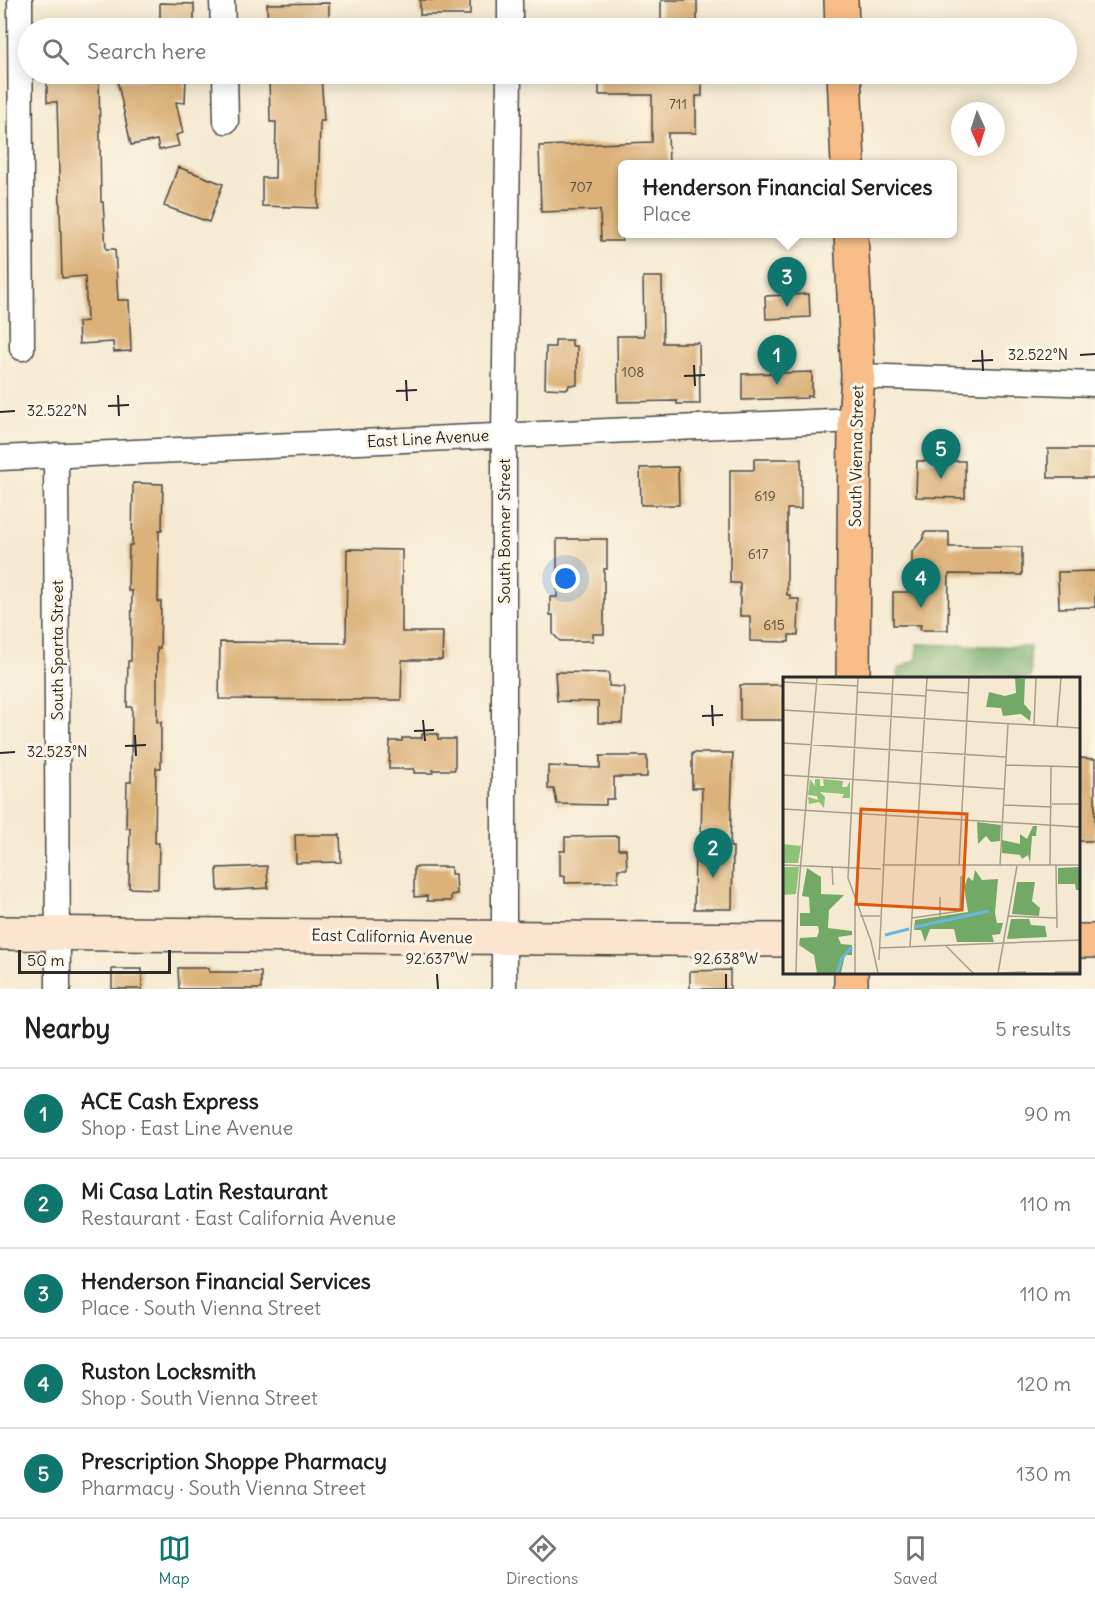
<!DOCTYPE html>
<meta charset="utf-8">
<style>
body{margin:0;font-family:Delius,sans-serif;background:#f6f6f6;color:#202124}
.compass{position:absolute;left:951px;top:102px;width:54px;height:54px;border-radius:50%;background:#fff;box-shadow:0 3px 15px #0003;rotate:177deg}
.scale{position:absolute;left:18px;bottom:15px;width:153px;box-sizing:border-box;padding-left:6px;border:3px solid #2b2b2b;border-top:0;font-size:16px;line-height:21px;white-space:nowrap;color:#2b2b2b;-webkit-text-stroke:4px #fcf5e5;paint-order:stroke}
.you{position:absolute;left:566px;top:579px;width:21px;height:21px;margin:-15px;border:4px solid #fff;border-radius:50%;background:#1a73e8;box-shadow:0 0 0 9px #1a73e833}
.badge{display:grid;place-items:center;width:39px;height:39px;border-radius:50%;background:#0f766e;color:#fff;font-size:20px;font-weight:700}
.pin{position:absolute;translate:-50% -50px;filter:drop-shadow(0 2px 3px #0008)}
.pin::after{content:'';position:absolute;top:32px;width:21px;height:18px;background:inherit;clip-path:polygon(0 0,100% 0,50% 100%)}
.popup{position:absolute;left:618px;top:160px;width:339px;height:78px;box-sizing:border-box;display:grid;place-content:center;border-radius:9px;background:#fff;filter:drop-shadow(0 2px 4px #0005);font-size:20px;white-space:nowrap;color:#757577}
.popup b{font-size:22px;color:#202124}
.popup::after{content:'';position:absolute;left:50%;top:100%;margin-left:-12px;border:12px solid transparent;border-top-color:#fff}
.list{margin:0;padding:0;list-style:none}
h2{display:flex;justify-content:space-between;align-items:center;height:78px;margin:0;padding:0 24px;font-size:26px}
h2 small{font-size:20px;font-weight:400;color:#757577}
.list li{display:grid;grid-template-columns:39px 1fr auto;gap:18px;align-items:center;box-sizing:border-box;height:90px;padding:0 24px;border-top:2px solid #e0e0e0}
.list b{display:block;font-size:22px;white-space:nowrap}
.list p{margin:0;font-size:20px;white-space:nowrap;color:#757577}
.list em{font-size:20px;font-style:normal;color:#757577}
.icon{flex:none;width:33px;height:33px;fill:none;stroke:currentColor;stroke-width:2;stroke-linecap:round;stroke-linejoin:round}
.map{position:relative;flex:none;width:1095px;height:989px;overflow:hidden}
.search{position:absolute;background:#fff;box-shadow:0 3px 15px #0003;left:18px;right:18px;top:18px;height:66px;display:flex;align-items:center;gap:15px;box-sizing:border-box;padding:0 21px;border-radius:33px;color:#757577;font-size:22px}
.sheet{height:528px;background:#fff}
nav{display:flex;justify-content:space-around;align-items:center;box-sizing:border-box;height:84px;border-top:2px solid #e0e0e0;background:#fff;font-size:16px;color:#757577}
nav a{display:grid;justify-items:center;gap:3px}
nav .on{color:#0f766e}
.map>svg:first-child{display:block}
.forest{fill:#72a967;stroke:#4e6a49;stroke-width:1.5}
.building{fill:#dcb27a}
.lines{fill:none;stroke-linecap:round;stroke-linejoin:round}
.minor-casing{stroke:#494844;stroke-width:27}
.secondary-casing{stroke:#494844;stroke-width:36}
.primary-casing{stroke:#494844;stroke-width:36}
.trunk-casing{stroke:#494844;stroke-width:36}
.minor{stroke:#fff;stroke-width:24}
.secondary{stroke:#fce5cf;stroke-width:33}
.primary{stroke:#f8bd88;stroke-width:33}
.trunk{stroke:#f8bd88;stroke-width:33}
.ticks{fill:none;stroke:#2b2b2b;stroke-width:2}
.labels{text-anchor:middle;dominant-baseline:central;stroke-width:6;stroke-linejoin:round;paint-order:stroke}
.number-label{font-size:14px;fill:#574d3f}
.street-label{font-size:16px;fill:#2b2b2b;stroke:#fcf5e5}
.inset-river{fill:none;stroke:#6ab6e3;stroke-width:3}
.inset-road{fill:none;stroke:#a49e8f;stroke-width:1.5}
.view{fill:#df570e;fill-opacity:0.15;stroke:#df570e;stroke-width:3}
.inset-edge{fill:none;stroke:#2b2b2b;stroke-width:3}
.ticks-label{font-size:15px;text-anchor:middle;fill:#2b2b2b;stroke:#fcf5e5;stroke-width:6;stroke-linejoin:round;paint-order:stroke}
</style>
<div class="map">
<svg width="1095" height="989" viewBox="0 0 1095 989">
<rect width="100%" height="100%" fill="#fcf5e5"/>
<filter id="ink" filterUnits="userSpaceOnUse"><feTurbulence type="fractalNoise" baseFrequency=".0167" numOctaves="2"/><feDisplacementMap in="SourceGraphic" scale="12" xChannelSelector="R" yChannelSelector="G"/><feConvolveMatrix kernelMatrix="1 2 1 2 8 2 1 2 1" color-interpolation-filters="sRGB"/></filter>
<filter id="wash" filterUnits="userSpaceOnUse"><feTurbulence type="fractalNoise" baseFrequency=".008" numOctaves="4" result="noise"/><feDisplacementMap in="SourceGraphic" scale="24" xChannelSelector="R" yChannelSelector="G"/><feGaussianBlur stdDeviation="1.35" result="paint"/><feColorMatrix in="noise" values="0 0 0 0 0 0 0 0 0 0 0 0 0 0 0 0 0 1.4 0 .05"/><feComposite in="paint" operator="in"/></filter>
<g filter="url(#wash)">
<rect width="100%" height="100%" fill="#f5ead1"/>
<path class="forest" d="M 917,644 L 1030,647 L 1031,678 L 898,678 L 899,668 L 917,659 Z"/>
<g id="blocks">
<path class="building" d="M 420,0 L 470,0 L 470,15 L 420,15 Z
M 661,0 L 697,0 L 697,28 L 661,28 Z
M 160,3 L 194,4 L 194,28 L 160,28 Z
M 329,3 L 329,28 L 268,28 L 267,4 Z
M 61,74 L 87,74 L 87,77 L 99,77 L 101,202 L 103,202 L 106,249 L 115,249 L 118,300 L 129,300 L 131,351 L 114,352 L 113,342 L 79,344 L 78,322 L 87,321 L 85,276 L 62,278 L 57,102 L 47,102 L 47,78 L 61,77 Z
M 142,74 L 180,74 L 180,78 L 186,78 L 185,103 L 176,102 L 183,133 L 176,135 L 179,146 L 159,150 L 157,140 L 131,145 L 117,79 L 141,80 Z
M 269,74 L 321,74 L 324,121 L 320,121 L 318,208 L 262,206 L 262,178 L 275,178 L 276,122 L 270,122 Z
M 599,74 L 702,74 L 702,96 L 696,96 L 696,133 L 668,133 L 669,165 L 622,165 L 622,241 L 601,241 L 600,210 L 541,212 L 539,146 L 652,142 L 652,95 L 599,95 Z
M 178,167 L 223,184 L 209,222 L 164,206 Z
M 643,277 L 662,277 L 663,343 L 699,343 L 700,404 L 677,404 L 677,401 L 618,402 L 617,336 L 644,336 Z
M 809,294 L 810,317 L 766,319 L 765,296 Z
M 555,340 L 572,340 L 572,346 L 577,346 L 577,385 L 569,385 L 568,389 L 545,388 L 546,347 L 555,347 Z
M 812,372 L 812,396 L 807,396 L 807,398 L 742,400 L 742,374 Z
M 1048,449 L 1095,449 L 1095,478 L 1048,478 Z
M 754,459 L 801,459 L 801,509 L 787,509 L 787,595 L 790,595 L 790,599 L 799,599 L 798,635 L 789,635 L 789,642 L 750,641 L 750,616 L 740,616 L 740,583 L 730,583 L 730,470 L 754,470 Z
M 917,461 L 965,461 L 965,498 L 916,497 Z
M 678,467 L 679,505 L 641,505 L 640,468 Z
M 133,483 L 163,484 L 162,530 L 159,530 L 158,602 L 161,602 L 160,648 L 157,648 L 157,722 L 161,722 L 161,768 L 156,768 L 155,843 L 159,843 L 158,889 L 129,888 L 130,828 L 126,828 L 127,782 L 131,782 L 132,707 L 127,707 L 128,661 L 131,661 L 132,591 L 128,591 L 129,545 L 132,545 Z
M 924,532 L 949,532 L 949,547 L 1022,547 L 1022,575 L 949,574 L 948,630 L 920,630 L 921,625 L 893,625 L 893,592 L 912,592 L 912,552 L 924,538 Z
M 557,539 L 607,539 L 607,569 L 604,569 L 604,634 L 593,634 L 593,641 L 560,641 L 553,634 L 553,615 L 550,615 L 550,597 L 557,597 Z
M 347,549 L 402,550 L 402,632 L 443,632 L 442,660 L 402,660 L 401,700 L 219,699 L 220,642 L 346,643 Z
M 1095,571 L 1095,607 L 1059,608 L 1058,572 Z
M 555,672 L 609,673 L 609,686 L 624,687 L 622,723 L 598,723 L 598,702 L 557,701 Z
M 740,685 L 784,685 L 784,720 L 740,720 Z
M 422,734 L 438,734 L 438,739 L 455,739 L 455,770 L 433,770 L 433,773 L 414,773 L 414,769 L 389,769 L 390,741 L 402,741 L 402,738 L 422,738 Z
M 692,753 L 733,753 L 730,847 L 733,847 L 732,909 L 694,909 L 695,844 L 701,844 L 702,788 L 692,788 Z
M 600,756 L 647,756 L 647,777 L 614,777 L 614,799 L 606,799 L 606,805 L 557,804 L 554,789 L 548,789 L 548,766 L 600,768 Z
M 1078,758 L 1095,759 L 1095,841 L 1078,841 Z
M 295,835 L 340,835 L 341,862 L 296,863 Z
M 618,836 L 618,849 L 626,849 L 627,869 L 618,869 L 618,882 L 565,883 L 565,876 L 560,876 L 560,851 L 565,851 L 565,837 Z
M 267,866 L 268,888 L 218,891 L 217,868 Z
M 414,867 L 451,867 L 451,874 L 456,874 L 457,894 L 451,895 L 451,901 L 427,901 L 427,896 L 414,897 Z
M 178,968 L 209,968 L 209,972 L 261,972 L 261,989 L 179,989 Z
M 112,969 L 142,969 L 142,989 L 112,989 Z
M 730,970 L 730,989 L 690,989 L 690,971 Z"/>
</g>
</g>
<g filter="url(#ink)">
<use href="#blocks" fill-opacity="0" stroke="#494844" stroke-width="1.5"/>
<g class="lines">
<g class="minor-casing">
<path id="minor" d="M 20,0 L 22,348
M 222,0 L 223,28
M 510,28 L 510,0
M 225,74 L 226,121
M 858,376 L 1095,384
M 56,455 L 58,989
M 0,458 L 855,420
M 504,989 L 504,434 L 509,74"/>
</g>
<g class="secondary-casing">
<path id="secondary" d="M 0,933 L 784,940"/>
</g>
<g class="primary-casing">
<path id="primary" d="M 1078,941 L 1095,941"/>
</g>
<g class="trunk-casing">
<path id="trunk" d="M 841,0 L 842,28
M 844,74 L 848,164
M 851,234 L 858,376 L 855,420 L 853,678
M 851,989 L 851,972"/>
</g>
<use href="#minor" class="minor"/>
<use href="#secondary" class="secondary"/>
<use href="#primary" class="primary"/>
<use href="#trunk" class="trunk"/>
</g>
</g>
<path class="ticks" d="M 982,350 L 983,371M 1080,355 L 1095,354M 972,361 L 993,360M 694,365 L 695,386M 684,376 L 705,375M 406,380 L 407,401M 396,391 L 417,390M 118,395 L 119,416M 108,406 L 129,405M 0,412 L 15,411M 712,705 L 713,726M 702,716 L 723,715M 423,720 L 425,741M 414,731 L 434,730M 135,735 L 136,756M 125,746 L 146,745M 0,753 L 15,752M 437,974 L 438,989M 726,974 L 726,989"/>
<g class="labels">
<g class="number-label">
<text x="678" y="104">711</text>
<text x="581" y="187">707</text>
<text x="633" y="372">108</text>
<text x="765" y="496">619</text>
<text x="758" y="554">617</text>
<text x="774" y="625">615</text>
</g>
<g class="street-label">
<text transform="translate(428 438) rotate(-3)">East Line Avenue</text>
<text transform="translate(856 456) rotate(-89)">South Vienna Street</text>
<text transform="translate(504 531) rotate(-90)">South Bonner Street</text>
<text transform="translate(57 650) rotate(-90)">South Sparta Street</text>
<text transform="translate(392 936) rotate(1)">East California Avenue</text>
</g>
</g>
<g transform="translate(783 677)">
<rect width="297" height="297" fill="#f5ead1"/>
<path d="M 27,102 L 32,109 L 32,102 L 37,102 L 37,109 L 41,109 L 40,102 L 60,104 L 59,110 L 64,110 L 67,104 L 67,121 L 59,121 L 61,117 L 37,115 L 42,120 L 41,131 L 36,125 L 26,127 L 25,120 L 35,123 L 34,119 L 25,118 ZM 0,167 L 18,169 L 15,186 L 0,186 ZM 0,190 L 16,190 L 13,217 L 0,218 Z" fill="#8dc376"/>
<path d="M 232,1 L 242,2 L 241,27 L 248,35 L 247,44 L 238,37 L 220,39 L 218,31 L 203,30 L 206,15 L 222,19 L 233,16 ZM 194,145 L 218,148 L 217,164 L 208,165 L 203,159 L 195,167 ZM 250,149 L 254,149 L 253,159 L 249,159 L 247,186 L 245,178 L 239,182 L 237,178 L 219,176 L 219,163 L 237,167 L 237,157 L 244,162 ZM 297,190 L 297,213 L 293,213 L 292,207 L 275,207 L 275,191 ZM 24,191 L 38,200 L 38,217 L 61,218 L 46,233 L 45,251 L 69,254 L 69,258 L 55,260 L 58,267 L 69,268 L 69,278 L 62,278 L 58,296 L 34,296 L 31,278 L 16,268 L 17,261 L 34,260 L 36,254 L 35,249 L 17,249 L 17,236 L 27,236 L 26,220 L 19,219 ZM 192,193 L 199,203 L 215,202 L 212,236 L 214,246 L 220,246 L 217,257 L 209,258 L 211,265 L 174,265 L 171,252 L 147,252 L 142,265 L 138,253 L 131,253 L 132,243 L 185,235 L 181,210 L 185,200 L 190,204 ZM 234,205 L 252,205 L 249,224 L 257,231 L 256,239 L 229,237 ZM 228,242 L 246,242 L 248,248 L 262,249 L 264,260 L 224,262 Z" fill="#72a967"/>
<path class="inset-river" d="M 132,250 L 206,234M 102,258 L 126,252M 54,296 L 59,281 L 69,270"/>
<path class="inset-road" d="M 75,1 L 65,201 L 88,264 L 95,296M 0,5 L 75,9M 143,13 L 185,16M 75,15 L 142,19M 0,33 L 297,51M 251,48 L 253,1M 274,50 L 278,1M 0,66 L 223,80M 223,88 L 297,90M 0,98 L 221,112M 269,127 L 297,127M 220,128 L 269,130M 0,132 L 297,150M 0,188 L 98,192M 99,188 L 297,188M 267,188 L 268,90M 273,188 L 274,251M 49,189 L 50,208M 176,189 L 186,1M 217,189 L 225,47M 234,189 L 215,296 L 243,295M 72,226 L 72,296M 77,239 L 97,239M 157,239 L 157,220M 225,239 L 274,241M 129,241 L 177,234 L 178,199M 163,269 L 190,296M 127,270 L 144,1M 96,271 L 297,263M 96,283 L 110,1M 272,295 L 297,295M 13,296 L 15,219 L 34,1"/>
<path class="view" d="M 78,132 L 184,137 L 179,233 L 73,227 Z"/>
<rect width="297" height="297" class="inset-edge"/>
</g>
<g class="ticks-label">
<text x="1038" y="360">32.522°N</text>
<text x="57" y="416">32.522°N</text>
<text x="57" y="757">32.523°N</text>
<text x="437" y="964">92.637°W</text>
<text x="726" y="964">92.638°W</text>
</g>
</svg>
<svg class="compass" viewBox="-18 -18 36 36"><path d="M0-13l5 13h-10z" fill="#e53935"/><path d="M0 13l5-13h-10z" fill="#757577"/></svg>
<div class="scale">50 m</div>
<div class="you"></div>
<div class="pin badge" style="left:777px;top:385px">1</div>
<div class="pin badge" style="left:713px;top:878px">2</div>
<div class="pin badge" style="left:787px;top:307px">3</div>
<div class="popup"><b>Henderson Financial Services</b>Place</div>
<div class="pin badge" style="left:921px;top:608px">4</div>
<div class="pin badge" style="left:941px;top:479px">5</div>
<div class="search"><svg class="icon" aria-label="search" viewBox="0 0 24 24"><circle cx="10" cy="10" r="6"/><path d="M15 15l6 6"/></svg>Search here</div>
</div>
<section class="sheet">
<h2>Nearby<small>5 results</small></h2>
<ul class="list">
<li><span class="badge">1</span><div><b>ACE Cash Express</b><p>Shop · East Line Avenue</p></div><em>90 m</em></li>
<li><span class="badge">2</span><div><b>Mi Casa Latin Restaurant</b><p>Restaurant · East California Avenue</p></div><em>110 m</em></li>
<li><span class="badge">3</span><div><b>Henderson Financial Services</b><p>Place · South Vienna Street</p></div><em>110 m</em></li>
<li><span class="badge">4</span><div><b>Ruston Locksmith</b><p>Shop · South Vienna Street</p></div><em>120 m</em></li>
<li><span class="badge">5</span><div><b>Prescription Shoppe Pharmacy</b><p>Pharmacy · South Vienna Street</p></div><em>130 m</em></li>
</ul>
</section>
<nav>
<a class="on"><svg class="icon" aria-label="map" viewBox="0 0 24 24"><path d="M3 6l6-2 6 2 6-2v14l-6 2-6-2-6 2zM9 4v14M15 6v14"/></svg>Map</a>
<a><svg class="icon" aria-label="directions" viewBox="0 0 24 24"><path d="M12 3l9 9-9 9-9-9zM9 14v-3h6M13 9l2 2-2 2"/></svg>Directions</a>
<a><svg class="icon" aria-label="saved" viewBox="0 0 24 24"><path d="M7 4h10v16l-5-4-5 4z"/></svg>Saved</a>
</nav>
